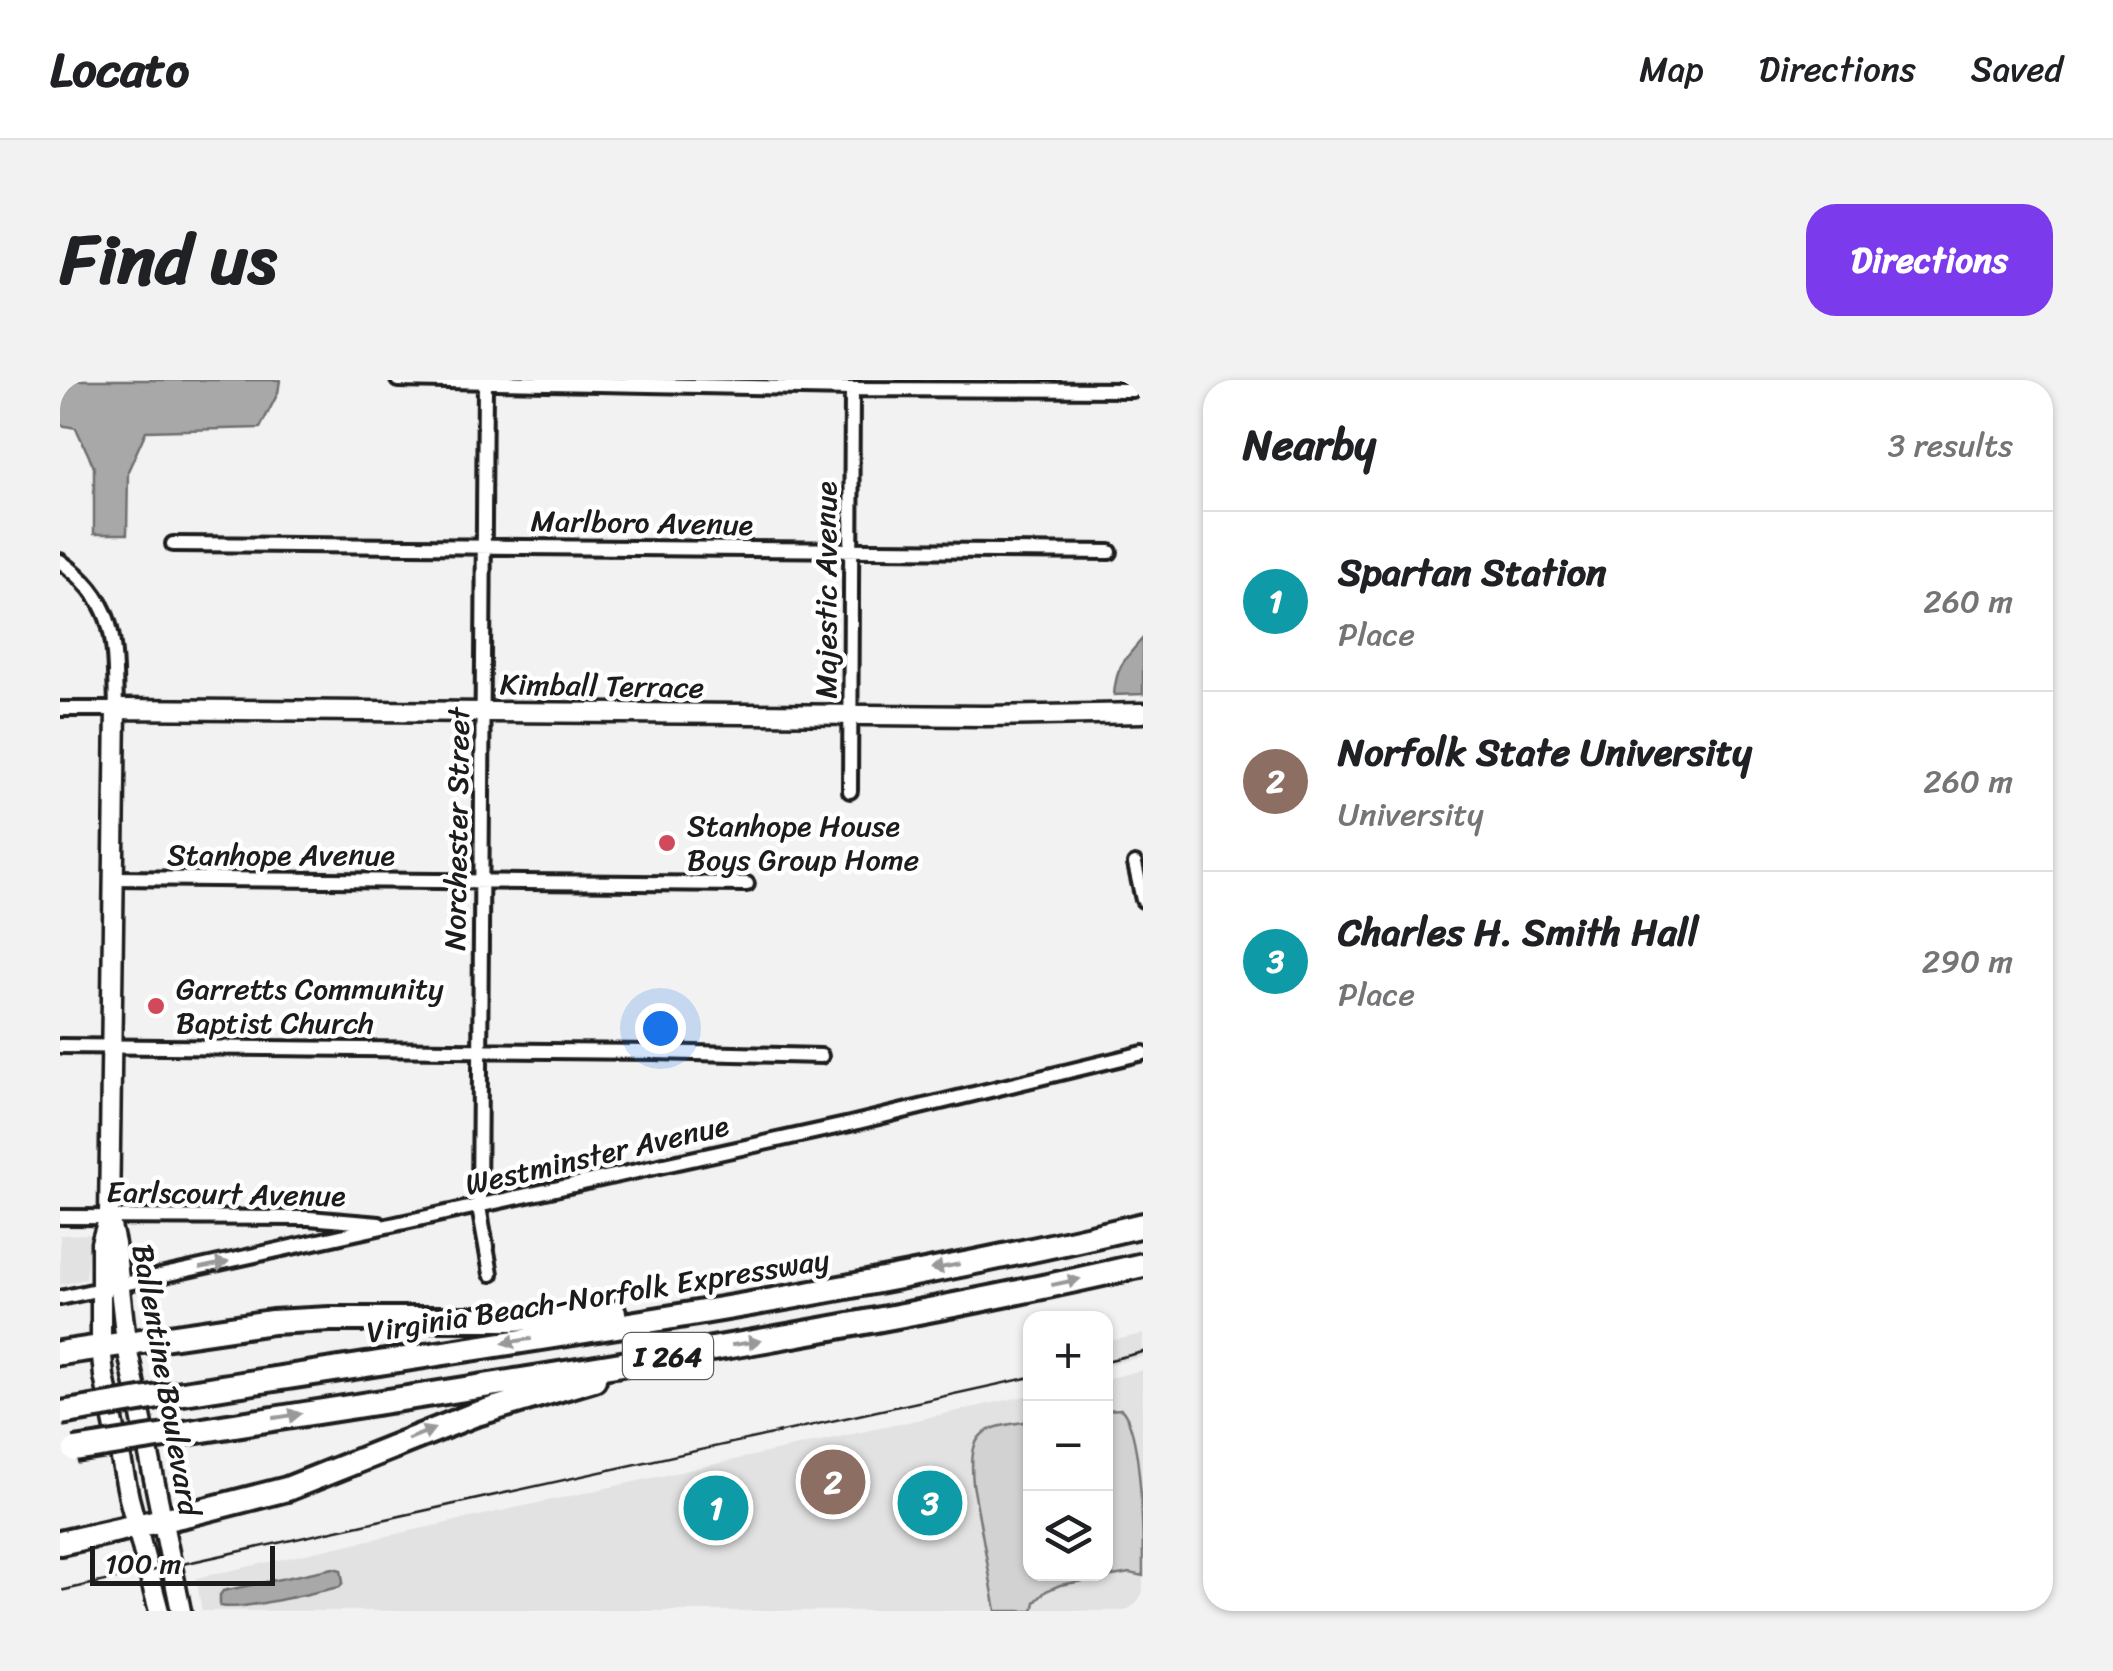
<!DOCTYPE html>
<meta charset="utf-8">
<style>
body{margin:0;font-family:Sriracha,sans-serif;background:#f2f2f2;color:#202124}
.controls{position:absolute;right:30px;bottom:30px;display:grid;overflow:hidden;border-radius:20px;box-shadow:0 2px 8px #0004}
.controls button{width:90px;height:90px;display:grid;place-items:center;padding:0;border:0;border-bottom:2px solid #e0e0e0;background:#fff;color:#202124;font:50px sans-serif}
.scale{position:absolute;left:30px;bottom:25px;width:185px;box-sizing:border-box;padding-left:10px;border:5px solid #1c1c1c;border-top:0;font-size:28px;line-height:35px;white-space:nowrap;color:#1c1c1c;-webkit-text-stroke:8px #fff;paint-order:stroke}
.you{position:absolute;left:600px;top:648px;width:35px;height:35px;margin:-25px;border:8px solid #fff;border-radius:50%;background:#1a73e8;box-shadow:0 0 0 15px #1a73e833}
.badge{display:grid;place-items:center;width:65px;height:65px;border-radius:50%;background:#7c3aed;color:#fff;font-size:32px;font-weight:700}
.pin{position:absolute;translate:-50% -50%;border:5px solid #fff;box-shadow:0 2px 10px #0006}
.list{margin:0;padding:0;list-style:none}
h2{display:flex;justify-content:space-between;align-items:center;height:130px;margin:0;padding:0 40px;font-size:42px}
h2 small{font-size:32px;font-weight:400;color:#757577}
.list li{display:grid;grid-template-columns:65px 1fr auto;gap:30px;align-items:center;box-sizing:border-box;height:180px;padding:0 40px;border-top:2px solid #e0e0e0}
.list b{display:block;font-size:38px;white-space:nowrap}
.list p{margin:0;font-size:32px;white-space:nowrap;color:#757577}
.list em{font-size:32px;font-style:normal;color:#757577}
.icon{flex:none;width:55px;height:55px;fill:none;stroke:currentColor;stroke-width:2;stroke-linecap:round;stroke-linejoin:round}
.map{position:relative;flex:none;width:1083px;height:1231px;overflow:hidden;border-radius:30px}
header{display:flex;align-items:center;gap:60px;box-sizing:border-box;height:140px;padding:0 50px;background:#fff;border-bottom:2px solid #e0e0e0}
header strong{font-size:48px}
nav{display:flex;gap:55px;margin-inline-start:auto;font-size:35px}
.intro{display:flex;align-items:center;justify-content:space-between;box-sizing:border-box;height:240px;padding:0 60px}
h1{margin:0;font-size:70px}
.button{padding:25px 45px;border-radius:30px;background:#7c3aed;color:#fff;font-size:35px;font-weight:700}
main{display:flex;gap:60px;padding:0 60px}
aside{flex:1;background:#fff;border-radius:30px;box-shadow:0 2px 8px #0004}
.map>svg:first-child{display:block}
.built{fill:#e2e2e2}
.green{fill:#d2d2d2;stroke:#777;stroke-width:2.5}
.water{fill:#a8a8a8;stroke:#707070;stroke-width:2.5}
.lines{fill:none;stroke-linecap:round;stroke-linejoin:round}
.street-casing{stroke:#1c1c1c;stroke-width:20}
.secondary-casing{stroke:#1c1c1c;stroke-width:25}
.highway-casing{stroke:#1c1c1c;stroke-width:30}
.street{stroke:#fff;stroke-width:12}
.secondary{stroke:#fff;stroke-width:18}
.highway{stroke:#fff;stroke-width:22}
.tram{stroke:#1c1c1c;stroke-width:2.5}
.highway-bridge-casing{stroke:#1c1c1c;stroke-width:30;stroke-linecap:butt}
.highway-bridge{stroke:#fff;stroke-width:22}
.oneway{fill:#999}
.poi-dot{fill:#d1495b;stroke:#fff;stroke-width:4}
.labels{text-anchor:middle;dominant-baseline:central;stroke-width:9;stroke-linejoin:round;paint-order:stroke}
.shield{fill:#fff;stroke:#606060;stroke-width:2.5}
.shield-label{font-size:28px;font-weight:bold;fill:#1c1c1c}
.street-label{font-size:30px;fill:#1c1c1c;stroke:#fff}
.poi-label{font-size:30px;fill:#1c1c1c;stroke:#fff;text-anchor:start}
</style>
<header>
<strong>Locato</strong>
<nav><a>Map</a><a>Directions</a><a>Saved</a></nav>
</header>
<div class="intro"><h1>Find us</h1><a class="button">Directions</a></div>
<main>
<div class="map">
<svg width="1083" height="1231" viewBox="0 0 1083 1231">
<rect width="100%" height="100%" fill="#f2f2f2"/>
<filter id="ink" filterUnits="userSpaceOnUse"><feTurbulence type="fractalNoise" baseFrequency=".01" numOctaves="2"/><feDisplacementMap in="SourceGraphic" scale="20" xChannelSelector="R" yChannelSelector="G"/><feConvolveMatrix kernelMatrix="1 2 1 2 8 2 1 2 1" color-interpolation-filters="sRGB"/></filter>
<g filter="url(#ink)">
<path class="built" d="M 29,854 L 26,899 L 0,905 L 0,855 Z
M 1083,954 L 1083,977 L 1046,985 L 1046,962 Z
M 1083,990 L 1083,1231 L 142,1231 L 136,1198 L 970,1015 L 971,1194 L 1046,1194 L 1046,999 Z"/>
<path class="green" d="M 1061,1029 C 1083,1050 1083,1161 1083,1196 L 1070,1193 L 1000,1205 L 986,1211 L 975,1222 L 973,1231 L 936,1231 L 913,1104 C 908,1049 923,1048 970,1041 L 971,1194 L 1046,1194 L 1046,1030 Z"/>
<path class="water" d="M 0,0 L 220,0 L 218,13 L 200,48 L 86,51 L 68,91 L 67,154 L 34,154 L 34,87 L 16,48 L 0,45 Z
M 1083,258 L 1083,314 L 1054,315 C 1056,286 1065,279 1083,258 Z
M 273,1188 L 281,1190 L 283,1202 L 280,1207 C 254,1212 181,1231 160,1226 L 160,1215 L 163,1211 Z"/>
<g class="lines">
<g class="street-casing">
<path id="street" d="M 338,0 L 792,9 L 1073,10
M 425,3 L 419,827 L 431,894
M 113,164 L 1050,172
M 0,181 C 59,223 54,263 56,329 L 0,329
M 790,411 L 792,9
M 1075,484 L 1083,520
M 54,498 L 687,504
M 0,666 L 594,672 L 761,676
M 0,837 L 249,838 L 319,844
M 0,918 L 790,744 L 1083,673"/>
</g>
<g class="secondary-casing">
<path id="secondary" d="M 49,837 L 41,863 L 41,966 L 44,996 L 69,1118 L 99,1231
M 121,1231 L 66,962 L 55,864 L 49,837 L 56,329 L 926,336 L 1083,333"/>
</g>
<g class="highway-casing">
<path id="highway" d="M 0,973 L 212,942 L 270,939 L 452,939 L 554,933
M 123,1013 C 444,963 767,920 1083,845
M 131,1052 C 449,1001 769,957 1083,885
M 0,1163 L 129,1134 L 227,1109 L 413,1035 L 534,999"/>
</g>
<use href="#street" class="street"/>
<use href="#secondary" class="secondary"/>
<use href="#highway" class="highway"/>
<path class="tram" d="M 1046,981 L 1083,972
M 0,1211 L 971,997"/>
<g class="highway-bridge-casing">
<path id="highway-bridge" d="M 1,1033 L 123,1013
M 15,1070 L 131,1052"/>
</g>
<use href="#highway-bridge" class="highway-bridge"/>
</g>
<defs><path id="oneway-solid" d="M-6-.8H1V-3.2L6.5 0L1 3.2V.8H-6Z" transform="scale(2.5)"/></defs>
<g class="oneway">
<use href="#oneway-solid" transform="translate(154 885) rotate(-12)"/>
<use href="#oneway-solid" transform="translate(885 887) rotate(169)"/>
<use href="#oneway-solid" transform="translate(1006 902) rotate(-12)"/>
<use href="#oneway-solid" transform="translate(457 961) rotate(171)"/>
<use href="#oneway-solid" transform="translate(686 963) rotate(-9)"/>
<use href="#oneway-solid" transform="translate(227 1036) rotate(-9)"/>
<use href="#oneway-solid" transform="translate(361 1054) rotate(-22)"/>
</g>
</g>
<g class="poi-dot">
<circle cx="607" cy="463" r="10"/>
<circle cx="96" cy="626" r="10"/>
</g>
<g class="labels">
<rect class="shield" x="563" y="953" width="90" height="46" rx="8"/>
<g class="shield-label">
<text x="608" y="976">I 264</text>
</g>
<g class="street-label">
<text transform="translate(582 143) rotate(1)">Marlboro Avenue</text>
<text transform="translate(766 210) rotate(-90)">Majestic Avenue</text>
<text transform="translate(542 306) rotate(1)">Kimball Terrace</text>
<text transform="translate(397 449) rotate(-89)">Norchester Street</text>
<text x="221" y="475">Stanhope Avenue</text>
<text transform="translate(537 775) rotate(-13)">Westminster Avenue</text>
<text transform="translate(166 814) rotate(1)">Earlscourt Avenue</text>
<text transform="translate(538 916) rotate(-9)">Virginia Beach-Norfolk Expressway</text>
<text transform="translate(106 1000) rotate(80)">Ballentine Boulevard</text>
</g>
<g class="poi-label">
<text x="627" y="446">Stanhope House<tspan x="627" dy="34">Boys Group Home</tspan></text>
<text x="116" y="609">Garretts Community<tspan x="116" dy="34">Baptist Church</tspan></text>
</g>
</g>
</svg>
<div class="controls">
<button>+</button>
<button>−</button>
<button><svg class="icon" aria-label="layers" viewBox="0 0 24 24"><path d="M12 4l9 5-9 5-9-5zM3 14l9 5 9-5"/></svg></button>
</div>
<div class="scale">100 m</div>
<div class="you"></div>
<div class="pin badge" style="left:656px;top:1128px;background:#0f9aa8">1</div>
<div class="pin badge" style="left:773px;top:1102px;background:#8d6e63">2</div>
<div class="pin badge" style="left:870px;top:1123px;background:#0f9aa8">3</div>
</div>
<aside>
<h2>Nearby<small>3 results</small></h2>
<ul class="list">
<li><span class="badge" style="background:#0f9aa8">1</span><div><b>Spartan Station</b><p>Place</p></div><em>260 m</em></li>
<li><span class="badge" style="background:#8d6e63">2</span><div><b>Norfolk State University</b><p>University</p></div><em>260 m</em></li>
<li><span class="badge" style="background:#0f9aa8">3</span><div><b>Charles H. Smith Hall</b><p>Place</p></div><em>290 m</em></li>
</ul>
</aside>
</main>
